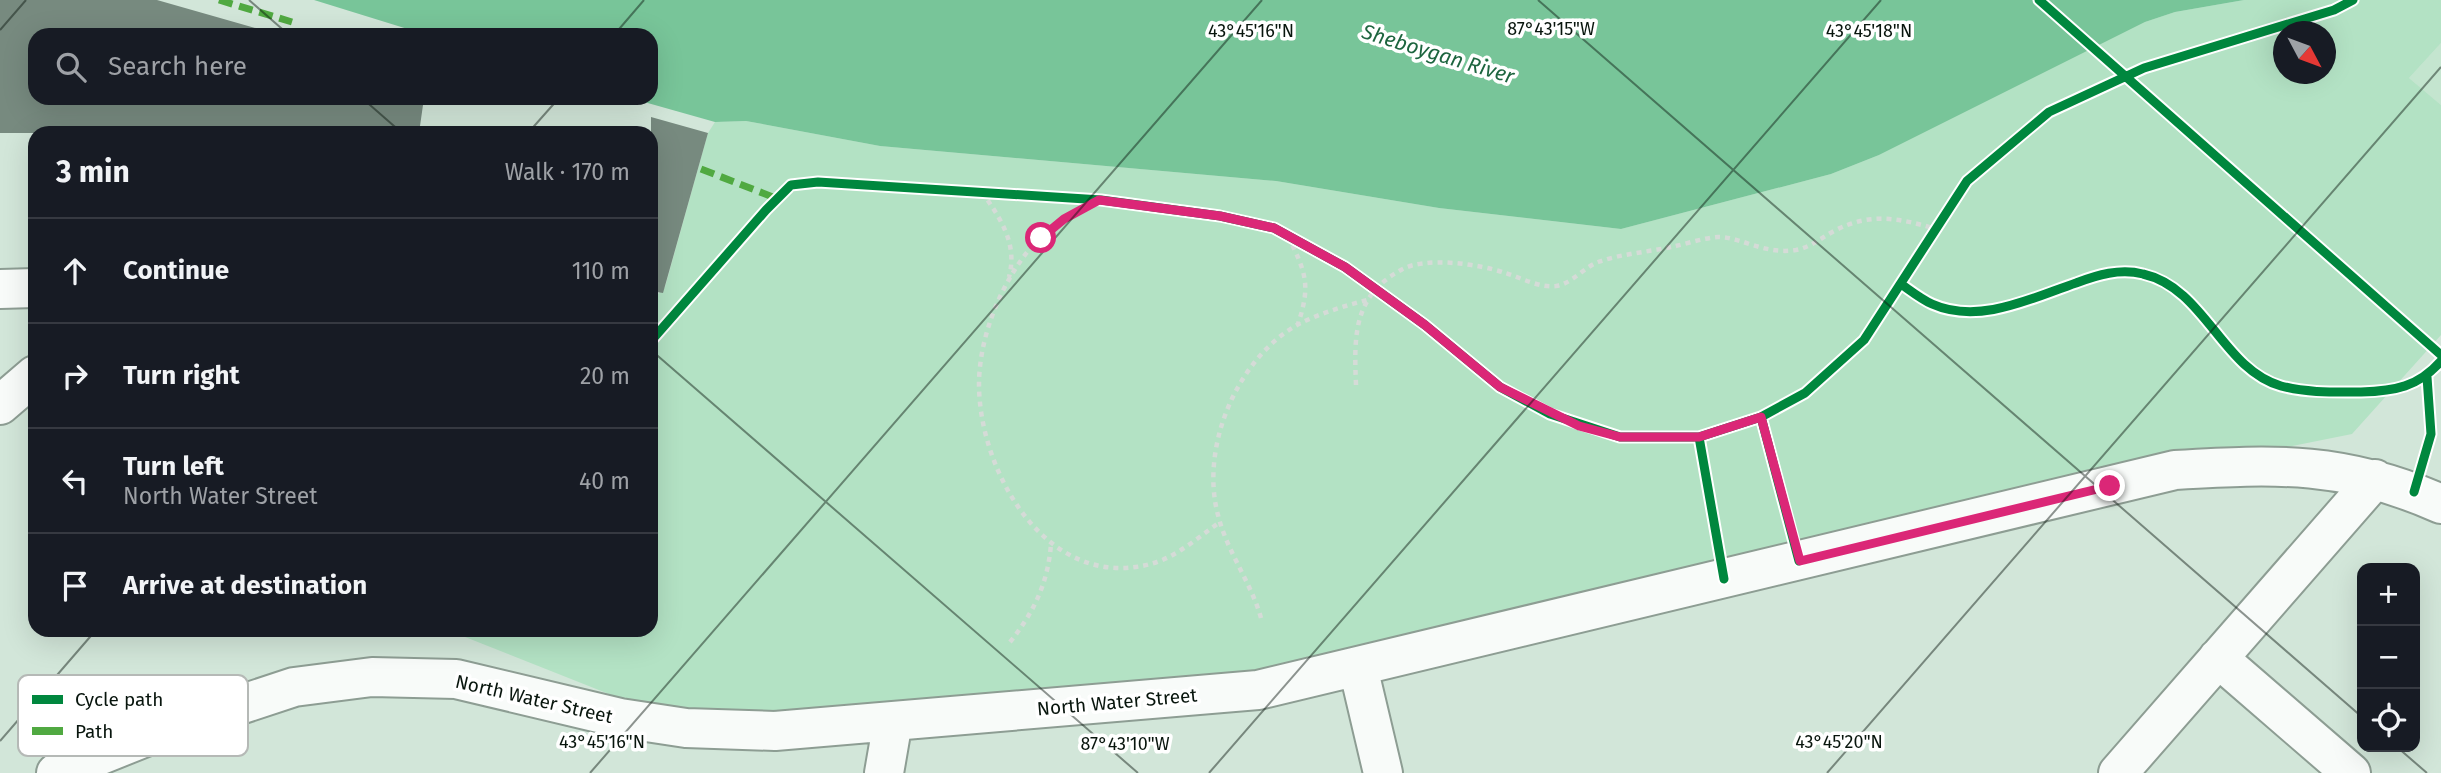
<!DOCTYPE html>
<meta charset="utf-8">
<style>
body{margin:0;font-family:"Fira Sans",sans-serif;background:#242831;color:#f1f3f6}
.controls{position:absolute;right:21px;bottom:21px;display:grid;overflow:hidden;border-radius:14px;box-shadow:0 7px 28px #0002}
.controls button{width:63px;height:63px;display:grid;place-items:center;padding:0;border:0;border-bottom:2px solid #363941;background:#171b24;color:#f1f3f6;font:35px sans-serif}
.compass{position:absolute;left:2273px;top:21px;width:63px;height:63px;border-radius:50%;background:#171b24;box-shadow:0 7px 28px #0002;rotate:131deg}
.stop{position:absolute;width:21px;height:21px;margin:-16px;border:5px solid #db2777;border-radius:50%;background:#fff}
.stop.end{background:#db2777;border-color:#fff;box-shadow:0 2px 7px #0008}
.list{margin:0;padding:0;list-style:none}
h2{display:flex;justify-content:space-between;align-items:center;height:91px;margin:0;padding:0 28px;font-size:30px}
h2 small{font-size:23px;font-weight:400;color:#9ea1a6}
.list li{display:grid;grid-template-columns:46px 1fr auto;gap:21px;align-items:center;box-sizing:border-box;height:105px;padding:0 28px;border-top:2px solid #363941}
.list b{display:block;font-size:26px;white-space:nowrap}
.list p{margin:0;font-size:23px;white-space:nowrap;color:#9ea1a6}
.list em{font-size:23px;font-style:normal;color:#9ea1a6}
.icon{flex:none;width:38px;height:38px;fill:none;stroke:currentColor;stroke-width:2;stroke-linecap:round;stroke-linejoin:round}
.map{position:relative;flex:none;width:2441px;height:773px;overflow:hidden}
.search{position:absolute;background:#171b24;box-shadow:0 7px 28px #0002;left:28px;top:28px;width:630px;height:77px;display:flex;align-items:center;gap:18px;box-sizing:border-box;padding:0 24px;border-radius:21px;color:#9ea1a6;font-size:26px}
.panel{position:absolute;background:#171b24;box-shadow:0 7px 28px #0002;left:28px;top:126px;width:630px;height:511px;border-radius:21px}
.map>svg:first-child{display:block}
.built{fill:#c4e5cf}
.green{fill:#b3e2c4;fill-rule:evenodd}
.water{fill:#78c599}
.building{fill:#778a7f}
.lines{fill:none;stroke-linecap:round;stroke-linejoin:round}
.minor-casing{stroke:#8d9d93;stroke-width:42}
.path{stroke:#d5dbd7;stroke-width:4.5;stroke-dasharray:5 5;stroke-linecap:butt}
.minor{stroke:#f8fbf9;stroke-width:38}
.quiet{stroke:#50a941;stroke-width:7;stroke-dasharray:14 7;stroke-linecap:butt}
.cycleway-casing{stroke:#fff;stroke-width:13}
.cycleway{stroke:#00873e;stroke-width:9}
.route{stroke:#db2777;stroke-width:9}
.ticks{fill:none;stroke:#08150d;stroke-width:2;stroke-opacity:0.45}
.labels{text-anchor:middle;dominant-baseline:central;stroke-width:7;stroke-linejoin:round;paint-order:stroke}
.street-label{font-size:19px;fill:#08150d;stroke:#fff}
.water-label{font-size:21px;font-style:italic;fill:#1d653f;stroke:#fff}
.key{fill:#fff;stroke:#b5b9b6;stroke-width:2}
.key-label{font-size:19px;fill:#08150d}
.ticks-label{font-size:18px;text-anchor:middle;fill:#08150d;stroke:#fff;stroke-width:7;stroke-linejoin:round;paint-order:stroke}
</style>
<div class="map">
<svg width="2441" height="773" viewBox="0 0 2441 773">
<rect width="100%" height="100%" fill="#d2e6d9"/>
<path class="built" d="M 2441,43 L 2441,105 L 2409,78 Z"/>
<path class="green" d="M 2244,0 L 2441,0 L 2441,43 L 2409,78 L 2441,105 L 2441,335 L 2352,434 L 2228,459 L 1280,680 L 677,721 L 455,633 L 455,630 L 651,630 L 651,301 L 665,287 L 708,133 L 715,122 L 746,121 L 880,146 L 1276,181 L 1439,208 L 1621,229 L 1831,174 L 1879,155 L 2145,22 L 2175,12 ZM 2284,32 L 2326,32 L 2326,74 L 2284,74 Z"/>
<path class="water" d="M 314,0 L 2244,0 L 2175,12 L 2145,22 L 1879,155 L 1831,174 L 1621,229 L 1439,208 L 1276,181 L 880,146 L 746,121 L 715,122 L 630,98 L 651,98 L 651,35 L 427,35 Z"/>
<path class="building" d="M 0,0 L 157,0 L 280,35 L 35,35 L 35,98 L 424,98 L 419,133 L 0,133 Z
M 651,117 L 708,133 L 663,293 L 651,291 Z"/>
<g class="lines">
<g class="minor-casing">
<path id="minor" d="M 0,289 L 35,288
M 0,405 L 35,375
M 2218,658 L 2351,773
M 1358,667 L 1383,773
M 56,773 L 158,732 L 294,687 L 372,677 L 456,679 L 620,718 L 686,728 L 775,731 L 1258,690 L 2175,470 C 2277,464 2345,461 2441,504
M 884,773 L 893,721
M 2118,773 L 2375,479"/>
</g>
<path class="path" d="M 982,192 C 1000,218 1018,243 1009,277
M 1099,200 C 1075,213 1051,224 1033,245 C 1002,281 980,334 979,382 C 978,473 1050,597 1157,562 C 1180,554 1200,536 1220,522
M 1288,236 C 1306,273 1311,285 1298,324
M 1356,385 C 1354,336 1353,296 1401,270 C 1424,256 1480,264 1505,273 C 1522,278 1539,288 1556,286 C 1573,283 1583,268 1598,262 C 1620,254 1648,252 1671,247 C 1686,244 1703,238 1718,237 C 1742,237 1764,255 1796,250 C 1811,247 1821,238 1834,231 C 1870,212 1899,218 1936,229
M 1261,618 C 1251,582 1227,552 1218,515 C 1200,448 1236,360 1297,325 C 1318,314 1344,306 1367,300
M 1010,642 C 1034,612 1048,583 1051,544"/>
<use href="#minor" class="minor"/>
<path class="quiet" d="M 219,0 L 292,22
M 701,169 L 778,199"/>
<g class="cycleway-casing">
<path id="cycleway" d="M 2039,0 L 2441,355
M 1901,284 C 1911,291 1921,299 1932,304 C 1979,325 2032,298 2076,283 C 2097,275 2120,268 2143,274 C 2205,288 2222,369 2281,386 C 2307,393 2335,392 2361,392 C 2395,391 2418,387 2441,361
M 651,341 L 766,210 L 791,185 L 818,182 L 1101,200 L 1220,216 L 1274,228 L 1345,267 L 1425,325 L 1500,387 L 1550,414 L 1620,437 L 1699,437 L 1761,417 L 1805,393 L 1864,340 L 1967,181 L 2049,112 L 2144,68 L 2334,10 L 2353,0
M 1761,417 L 1799,561
M 1699,437 L 1724,579
M 2414,492 L 2431,434 L 2427,377"/>
</g>
<use href="#cycleway" class="cycleway"/>
</g>
<g class="lines">
<path class="route" d="M 1041,238 L 1064,219 L 1099,200 L 1220,216 L 1274,228 L 1345,267 L 1425,325 L 1500,387 L 1579,426 L 1620,437 L 1699,437 L 1761,417 L 1800,561 L 2110,486"/>
</g>
<path class="ticks" d="M 249,0 L 289,35M 1538,0 L 2362,717M 0,30 L 26,0M 614,35 L 644,0M 362,98 L 402,133M 528,133 L 559,98M 651,350 L 1138,773M 0,741 L 96,630M 2397,747 L 2427,773M 590,773 L 1262,0M 1209,773 L 1881,0M 1827,773 L 2441,67"/>
<g class="labels">
<g class="street-label">
<text transform="translate(534 699) rotate(13)">North Water Street</text>
<text transform="translate(1117 702) rotate(-5)">North Water Street</text>
</g>
<g class="water-label">
<text transform="translate(1438 54) rotate(17)">Sheboygan River</text>
</g>
</g>
<rect x="18" y="675" width="230" height="81" rx="10" class="key"/>
<rect x="32" y="695" width="31" height="9" fill="#00873e"/>
<rect x="32" y="727" width="31" height="8" fill="#50a941"/>
<g class="key-label">
<text x="75" y="706">Cycle path</text>
<text x="75" y="738">Path</text>
</g>
<g class="ticks-label">
<text x="1551" y="35">87°43'15"W</text>
<text x="1251" y="37">43°45'16"N</text>
<text x="1869" y="37">43°45'18"N</text>
<text x="602" y="748">43°45'16"N</text>
<text x="1839" y="748">43°45'20"N</text>
<text x="1125" y="750">87°43'10"W</text>
</g>
</svg>
<div class="controls">
<button>+</button>
<button>−</button>
<button><svg class="icon" aria-label="locate" viewBox="0 0 24 24"><circle cx="12" cy="12" r="6"/><path d="M12 2v4M12 18v4M2 12h4M18 12h4"/></svg></button>
</div>
<svg class="compass" viewBox="-18 -18 36 36"><path d="M0-13l5 13h-10z" fill="#e53935"/><path d="M0 13l5-13h-10z" fill="#9ea1a6"/></svg>
<div class="stop" style="left:1041px;top:238px"></div>
<div class="stop end" style="left:2110px;top:486px"></div>
<div class="search"><svg class="icon" aria-label="search" viewBox="0 0 24 24"><circle cx="10" cy="10" r="6"/><path d="M15 15l6 6"/></svg>Search here</div>
<section class="panel">
<h2>3 min<small>Walk · 170 m</small></h2>
<ul class="list">
<li><svg class="icon" aria-label="ahead" viewBox="0 0 24 24"><path d="M12 20V5M6 11l6-6 6 6"/></svg><div><b>Continue</b></div><em>110 m</em></li>
<li><svg class="icon" aria-label="right" viewBox="0 0 24 24"><path d="M7 20v-9h11M14 6l5 5-5 5"/></svg><div><b>Turn right</b></div><em>20 m</em></li>
<li><svg class="icon" aria-label="left" viewBox="0 0 24 24"><path d="M17 20v-9H6M10 6l-5 5 5 5"/></svg><div><b>Turn left</b><p>North Water Street</p></div><em>40 m</em></li>
<li><svg class="icon" aria-label="arrive" viewBox="0 0 24 24"><path d="M6 21V4h12l-3 4 3 4H6"/></svg><div><b>Arrive at destination</b></div></li>
</ul>
</section>
</div>
